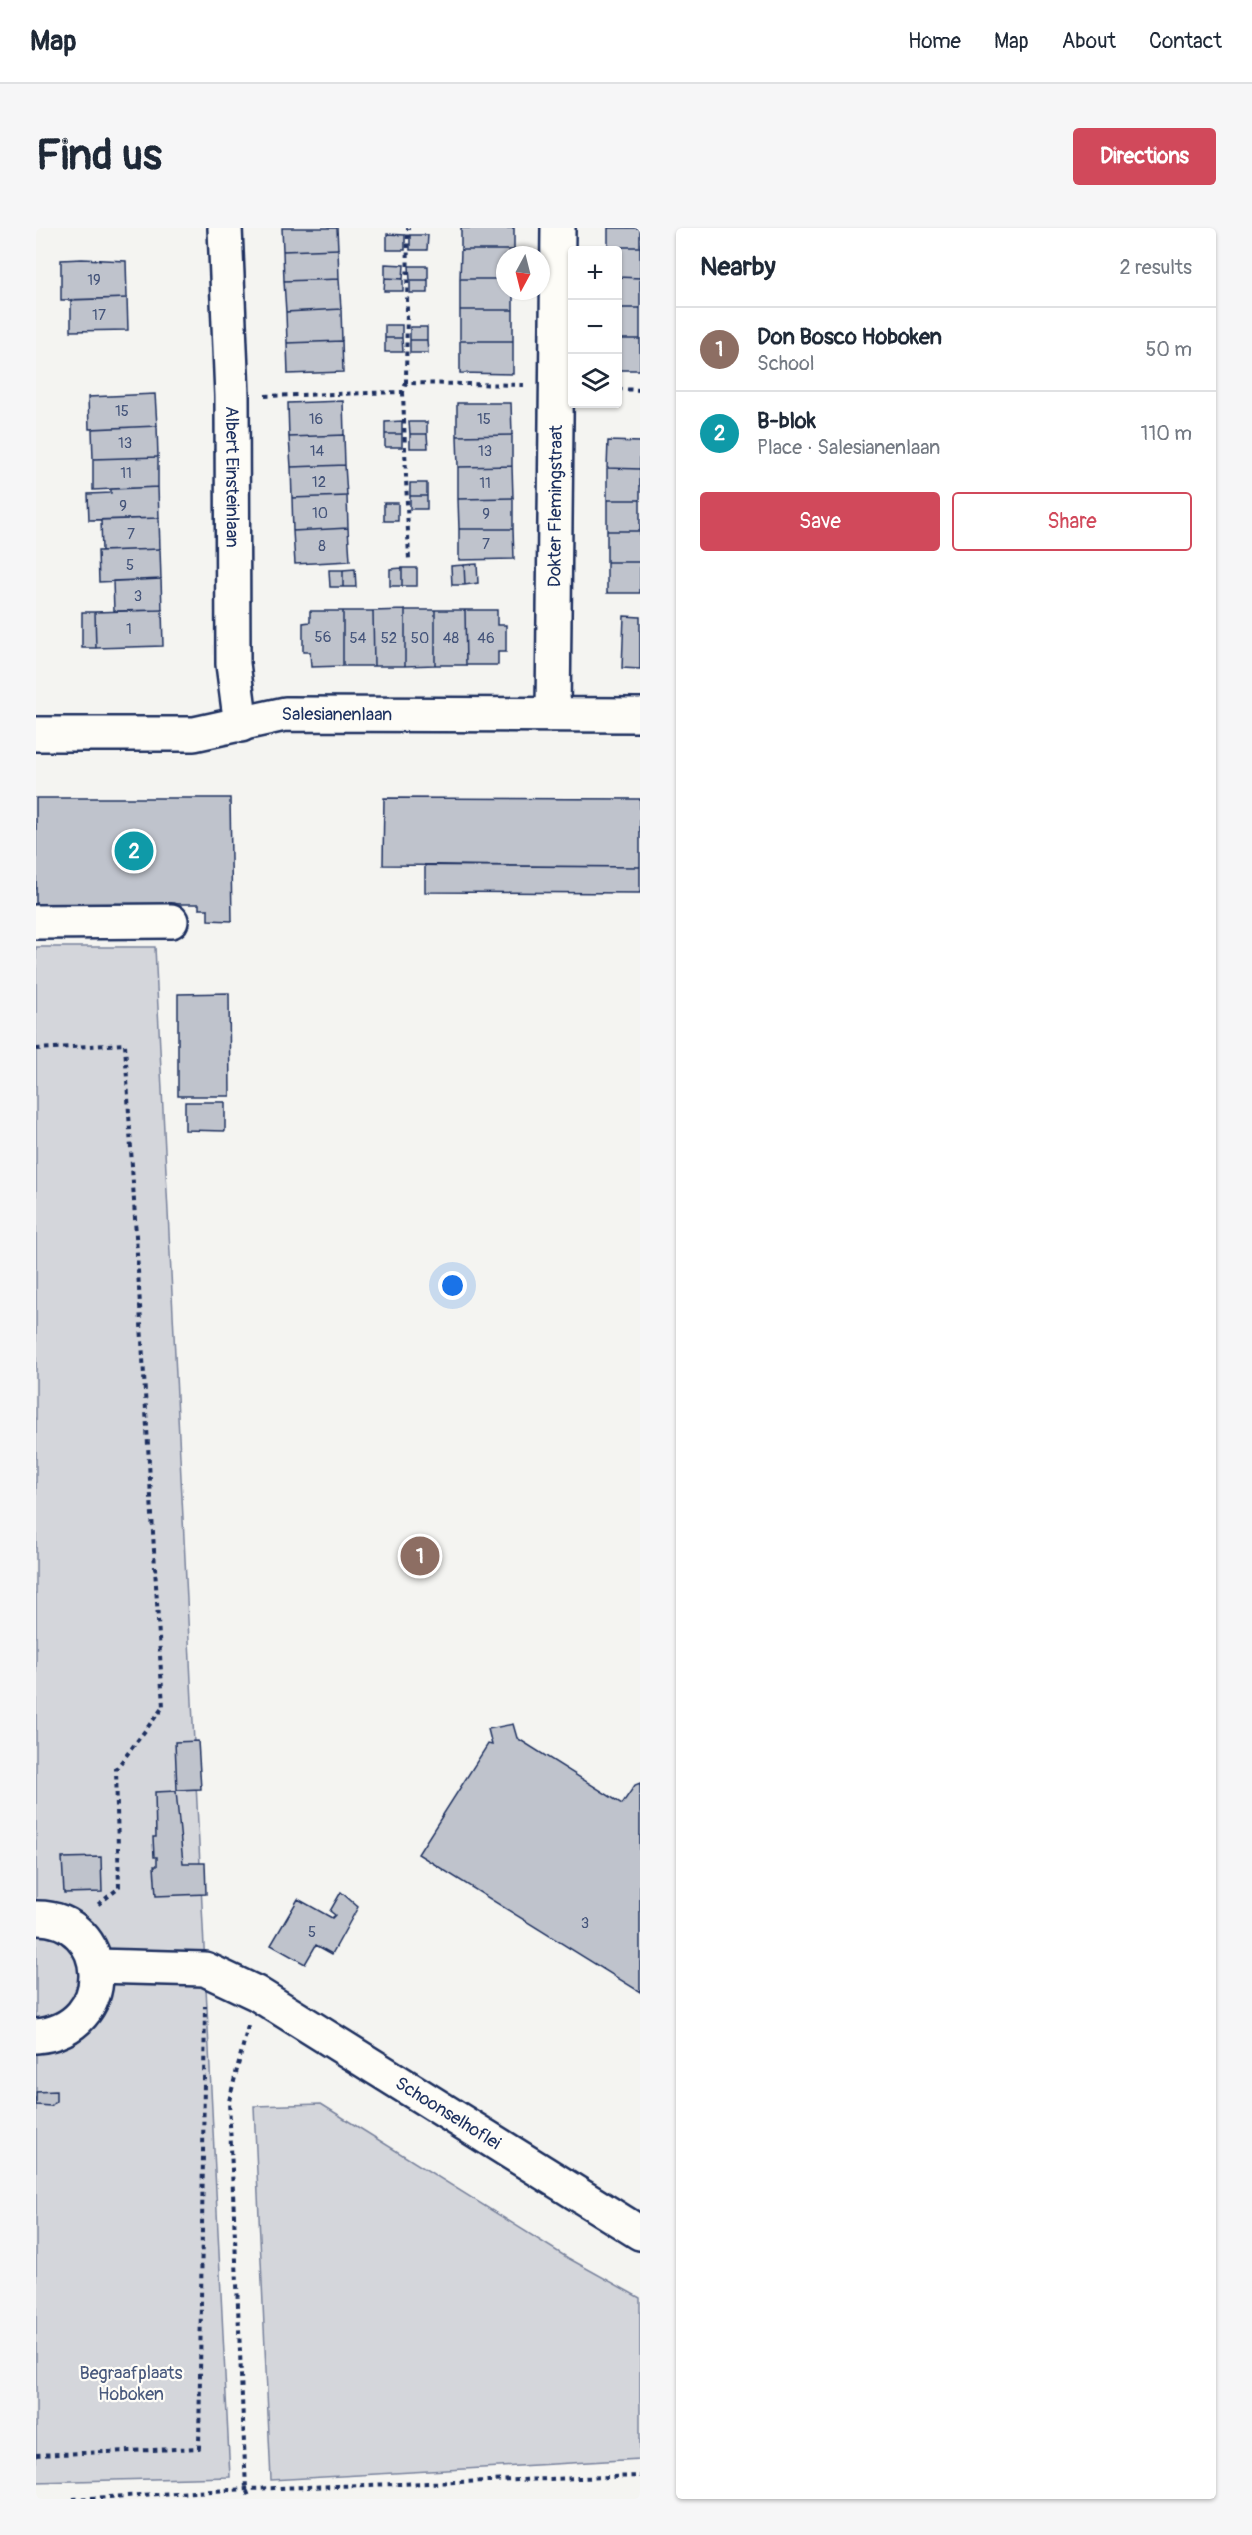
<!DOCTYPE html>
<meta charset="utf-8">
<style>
body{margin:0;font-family:Pangolin,sans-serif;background:#f6f6f7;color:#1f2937}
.controls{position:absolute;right:18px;top:18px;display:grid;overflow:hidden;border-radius:6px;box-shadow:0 2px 4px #0004}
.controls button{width:54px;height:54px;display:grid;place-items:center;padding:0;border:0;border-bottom:2px solid #e0e1e3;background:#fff;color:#1f2937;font:30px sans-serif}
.compass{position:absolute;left:460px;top:18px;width:54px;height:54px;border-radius:50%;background:#fff;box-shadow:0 2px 4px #0004;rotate:187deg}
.you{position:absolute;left:417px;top:1058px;width:21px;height:21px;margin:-15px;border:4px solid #fff;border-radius:50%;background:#1a73e8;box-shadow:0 0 0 9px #1a73e833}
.badge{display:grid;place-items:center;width:39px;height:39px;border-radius:50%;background:#d1495b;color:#fff;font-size:20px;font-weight:700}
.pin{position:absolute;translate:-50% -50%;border:3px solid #fff;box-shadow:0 2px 6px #0006}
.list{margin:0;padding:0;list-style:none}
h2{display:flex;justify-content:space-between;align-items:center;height:78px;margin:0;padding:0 24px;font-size:26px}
h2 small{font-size:20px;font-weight:400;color:#747a83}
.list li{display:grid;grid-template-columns:39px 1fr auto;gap:18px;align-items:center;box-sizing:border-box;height:84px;padding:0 24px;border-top:2px solid #e0e1e3}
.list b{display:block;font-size:22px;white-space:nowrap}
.list p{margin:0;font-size:20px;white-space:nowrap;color:#747a83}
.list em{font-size:20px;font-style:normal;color:#747a83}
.actions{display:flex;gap:12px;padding:18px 24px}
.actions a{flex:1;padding:14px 0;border:2px solid #d1495b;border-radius:6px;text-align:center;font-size:21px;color:#d1495b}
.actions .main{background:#d1495b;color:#fff}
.icon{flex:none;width:33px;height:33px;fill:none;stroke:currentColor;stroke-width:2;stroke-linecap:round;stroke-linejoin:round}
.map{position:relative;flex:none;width:604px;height:2271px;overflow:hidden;border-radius:6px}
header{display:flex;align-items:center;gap:36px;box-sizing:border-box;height:84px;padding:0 30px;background:#fff;border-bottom:2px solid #e0e1e3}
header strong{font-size:28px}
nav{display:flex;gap:33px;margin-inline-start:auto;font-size:21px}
.intro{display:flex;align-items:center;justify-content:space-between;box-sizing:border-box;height:144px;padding:0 36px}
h1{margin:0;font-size:42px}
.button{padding:15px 27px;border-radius:6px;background:#d1495b;color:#fff;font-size:21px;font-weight:700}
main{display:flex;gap:36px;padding:0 36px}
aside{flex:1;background:#fff;border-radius:6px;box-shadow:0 2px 4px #0004}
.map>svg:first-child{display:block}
.green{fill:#d4d6db;stroke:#78829c;stroke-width:1.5}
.building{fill:#bfc3cc;stroke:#1b2f5e;stroke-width:1.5}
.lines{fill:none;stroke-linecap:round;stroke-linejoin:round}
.minor-casing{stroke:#1b2f5e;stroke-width:38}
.path{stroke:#1b2f5e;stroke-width:4;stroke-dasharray:4.5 4.5;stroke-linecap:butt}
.minor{stroke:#fdfcf7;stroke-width:33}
.labels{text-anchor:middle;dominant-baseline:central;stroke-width:4.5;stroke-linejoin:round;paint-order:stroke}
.number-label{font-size:15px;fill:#44547a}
.street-label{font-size:18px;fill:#1b2f5e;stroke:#fdfcf7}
.park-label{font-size:18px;fill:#49597d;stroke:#fdfcf7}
</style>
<header>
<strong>Map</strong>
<nav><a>Home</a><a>Map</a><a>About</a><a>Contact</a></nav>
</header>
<div class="intro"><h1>Find us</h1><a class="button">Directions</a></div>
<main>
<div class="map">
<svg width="604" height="2271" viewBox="0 0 604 2271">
<rect width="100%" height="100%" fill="#f4f4f1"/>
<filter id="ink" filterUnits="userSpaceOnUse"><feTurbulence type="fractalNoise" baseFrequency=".0167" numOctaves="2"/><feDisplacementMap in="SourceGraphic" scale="12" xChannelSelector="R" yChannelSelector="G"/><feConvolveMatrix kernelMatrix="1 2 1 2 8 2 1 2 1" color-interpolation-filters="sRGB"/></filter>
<g filter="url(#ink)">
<path class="green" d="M 0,719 L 119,719 L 194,2249 L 0,2254 Z
M 285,1876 L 532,2030 L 604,2070 L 604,2231 L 235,2252 L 218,1878 Z"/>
<path class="building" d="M 246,0 L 301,0 L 302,21 L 247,23 Z
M 425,0 L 478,0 L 478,22 L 425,22 Z
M 572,0 L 604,0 L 604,19 L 572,19 Z
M 351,6 L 369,7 L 369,22 L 351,22 Z
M 374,7 L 392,7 L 391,22 L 374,22 Z
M 572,19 L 604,19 L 604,50 L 582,49 L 582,22 L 572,22 Z
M 302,21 L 303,51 L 248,53 L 247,23 Z
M 425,22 L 478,22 L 477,27 L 469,27 L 469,51 L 424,51 Z
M 46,31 L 90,33 L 91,70 L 25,72 L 25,32 Z
M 349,36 L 368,37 L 367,51 L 349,50 Z
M 373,38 L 392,38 L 392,52 L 374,52 Z
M 582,49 L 604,50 L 604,80 L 582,80 Z
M 349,50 L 367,51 L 367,63 L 348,63 Z
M 303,51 L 305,81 L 250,84 L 248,53 Z
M 424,51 L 469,51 L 469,63 L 477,63 L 477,82 L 424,82 Z
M 374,52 L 392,52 L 392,65 L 374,65 Z
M 91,70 L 92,102 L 35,103 L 35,72 Z
M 582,80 L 604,80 L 604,111 L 582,111 Z
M 305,81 L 306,113 L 251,115 L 250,84 Z
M 424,82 L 477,82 L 477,113 L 424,113 Z
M 349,97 L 366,97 L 366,110 L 349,110 Z
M 374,99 L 391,99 L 391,112 L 374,112 Z
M 349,110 L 366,110 L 367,124 L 349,124 Z
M 582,111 L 604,111 L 604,142 L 582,142 Z
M 374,112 L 391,112 L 392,125 L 374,125 Z
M 306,113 L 307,144 L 252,146 L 251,115 Z
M 424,113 L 477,113 L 477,146 L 424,145 Z
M 119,166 L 121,198 L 53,201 L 52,169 Z
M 307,173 L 308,207 L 253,209 L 252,175 Z
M 421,175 L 475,175 L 476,207 L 421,208 Z
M 366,193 L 366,206 L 349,206 L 349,194 Z
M 373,194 L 391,194 L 391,206 L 374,206 Z
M 121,198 L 122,229 L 57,231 L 56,201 Z
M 349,206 L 366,206 L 366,219 L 349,219 Z
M 374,206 L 391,206 L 392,220 L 374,220 Z
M 308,207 L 309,237 L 255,239 L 253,209 Z
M 476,207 L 476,238 L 422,239 L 421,208 Z
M 572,213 L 604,214 L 604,241 L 571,240 Z
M 122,229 L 122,259 L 57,262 L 57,231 Z
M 309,237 L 311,268 L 256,270 L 255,239 Z
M 476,238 L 477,270 L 422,271 L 422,239 Z
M 571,240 L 604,241 L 604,272 L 571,272 Z
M 374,255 L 391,255 L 391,268 L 374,268 Z
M 122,259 L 123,290 L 53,292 L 52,266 L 75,265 L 75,261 Z
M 311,268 L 312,300 L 257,303 L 256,270 Z
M 374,268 L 391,268 L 391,281 L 374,281 Z
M 477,270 L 477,301 L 423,301 L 422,271 Z
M 571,272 L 604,272 L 604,303 L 571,303 Z
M 348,275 L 362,275 L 362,293 L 348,293 Z
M 123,290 L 124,321 L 66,323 L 65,292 Z
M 312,300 L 314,333 L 259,336 L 257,303 Z
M 423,301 L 477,301 L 478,331 L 423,332 Z
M 571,303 L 604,303 L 604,334 L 571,334 Z
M 124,321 L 125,351 L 63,354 L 62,323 Z
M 571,334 L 604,334 L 604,365 L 571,365 Z
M 441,336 L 442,355 L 429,357 L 428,337 Z
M 428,337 L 429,357 L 416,357 L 415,338 Z
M 366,340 L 381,340 L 381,358 L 366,358 Z
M 366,340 L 366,358 L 354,358 L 354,341 Z
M 319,341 L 320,359 L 307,359 L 307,342 Z
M 293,342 L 307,342 L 307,359 L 294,359 Z
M 125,351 L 126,382 L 78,383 L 77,353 Z
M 126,382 L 127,418 L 60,420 L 59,384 Z
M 369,382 L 399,382 L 399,437 L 369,438 Z
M 369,382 L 369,438 L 338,438 L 337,383 Z
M 399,382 L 429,382 L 430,437 L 399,437 Z
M 429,382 L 461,382 L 461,397 L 470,397 L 470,424 L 462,424 L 462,437 L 430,437 Z
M 274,383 L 307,383 L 307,438 L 275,439 L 274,424 L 267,424 L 267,395 L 274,394 Z
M 307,383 L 337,383 L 338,438 L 307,438 Z
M 46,384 L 59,384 L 60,420 L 46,420 Z
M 588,388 L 604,389 L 604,441 L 586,440 Z
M 0,570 L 194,570 L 196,693 L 172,692 L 172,681 L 163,681 L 163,676 L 132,676 L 132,681 L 0,678 Z
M 348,570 L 604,571 L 604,639 L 347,637 Z
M 389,637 L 604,639 L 604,665 L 389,664 Z
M 193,765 L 194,868 L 142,868 L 142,766 Z
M 149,874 L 189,874 L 189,903 L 149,902 Z
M 477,1496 L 481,1510 L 586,1576 L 599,1557 L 604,1555 L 604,1764 L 382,1626 L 452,1516 L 456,1517 L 452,1501 Z
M 162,1513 L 165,1561 L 141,1562 L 139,1514 Z
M 140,1563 L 147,1635 L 169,1635 L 170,1666 L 120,1668 L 118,1638 L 121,1638 L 121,1629 L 118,1629 L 117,1609 L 120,1609 L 119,1564 Z
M 65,1629 L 66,1664 L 28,1665 L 26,1630 Z
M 305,1664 L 322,1679 L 296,1726 L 280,1717 L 269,1736 L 235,1717 L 262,1671 L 296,1690 L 299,1687 L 294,1683 Z
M 20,1863 L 20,1873 L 15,1878 L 0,1877 L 0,1864 Z"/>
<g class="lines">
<g class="minor-casing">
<g id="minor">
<path id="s1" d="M 189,0 L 196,168 L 197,436 L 205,497"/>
<path id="s2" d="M 517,485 L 522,0"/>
<path id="s3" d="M 0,506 L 158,506 L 249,486 L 604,487"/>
<path d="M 0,694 L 135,693"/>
<path d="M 0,1690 C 77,1689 83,1801 0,1808"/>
<path id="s4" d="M 60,1738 L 169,1741 L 220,1765 L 604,2005"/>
</g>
</g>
<path class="path" d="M 370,155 L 372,0
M 582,161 L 604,162
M 367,164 L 373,333
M 229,168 L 367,164 L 370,155 L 488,157
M 0,821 L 89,816 L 127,1479 L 80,1541 L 83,1660 L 60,1678
M 212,1798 L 193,1873 L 210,2261 L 214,2271
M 0,2227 L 163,2220 L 169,1778
M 37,2271 L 210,2261 L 604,2248"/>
<use href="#minor" class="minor"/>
</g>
</g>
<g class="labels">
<g class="number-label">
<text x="58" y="52">19</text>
<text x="63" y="87">17</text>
<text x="86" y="183">15</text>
<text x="280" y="191">16</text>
<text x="448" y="191">15</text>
<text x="89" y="215">13</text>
<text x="281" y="223">14</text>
<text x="449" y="223">13</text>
<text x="90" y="245">11</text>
<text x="283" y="254">12</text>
<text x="449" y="255">11</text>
<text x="87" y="278">9</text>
<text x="284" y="285">10</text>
<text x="450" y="286">9</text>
<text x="95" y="306">7</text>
<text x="450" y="316">7</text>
<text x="286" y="318">8</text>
<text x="94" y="337">5</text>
<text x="102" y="368">3</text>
<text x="93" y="401">1</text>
<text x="287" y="409">56</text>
<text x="322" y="410">54</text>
<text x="353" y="410">52</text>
<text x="384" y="410">50</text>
<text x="415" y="410">48</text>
<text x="450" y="410">46</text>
<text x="549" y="1695">3</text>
<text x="276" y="1704">5</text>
</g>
<g class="street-label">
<text stroke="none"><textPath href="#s1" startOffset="249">Albert Einsteinlaan</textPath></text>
<text stroke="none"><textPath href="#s2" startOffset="207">Dokter Flemingstraat</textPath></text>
<text stroke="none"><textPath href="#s3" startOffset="303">Salesianenlaan</textPath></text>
<text stroke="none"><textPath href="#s4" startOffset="392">Schoonselhoflei</textPath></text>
</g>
<g class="park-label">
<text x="95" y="2145">Begraafplaats<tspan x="95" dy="21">Hoboken</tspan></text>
</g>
</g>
</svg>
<div class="controls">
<button>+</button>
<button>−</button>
<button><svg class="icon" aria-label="layers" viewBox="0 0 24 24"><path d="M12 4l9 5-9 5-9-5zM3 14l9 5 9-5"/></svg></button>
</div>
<svg class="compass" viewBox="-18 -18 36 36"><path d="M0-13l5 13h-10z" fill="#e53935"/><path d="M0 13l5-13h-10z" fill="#747a83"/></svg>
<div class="you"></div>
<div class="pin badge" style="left:384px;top:1328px;background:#8d6e63">1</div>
<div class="pin badge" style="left:98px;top:623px;background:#0f9aa8">2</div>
</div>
<aside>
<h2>Nearby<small>2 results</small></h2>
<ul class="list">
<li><span class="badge" style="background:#8d6e63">1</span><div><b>Don Bosco Hoboken</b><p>School</p></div><em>50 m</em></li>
<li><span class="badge" style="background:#0f9aa8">2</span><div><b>B-blok</b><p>Place · Salesianenlaan</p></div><em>110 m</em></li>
</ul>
<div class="actions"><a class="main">Save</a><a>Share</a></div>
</aside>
</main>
